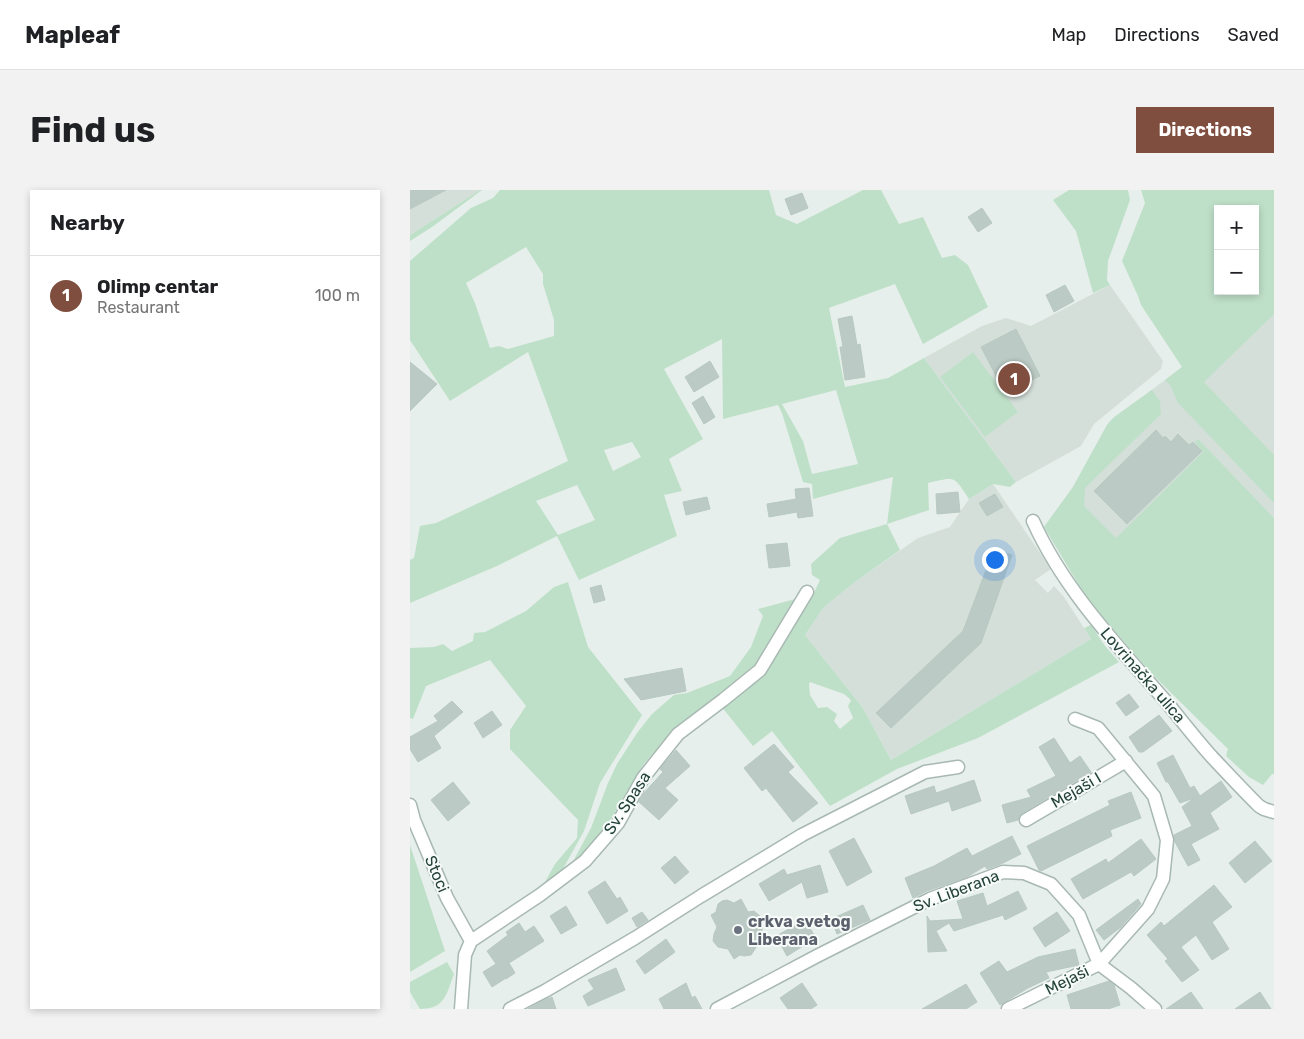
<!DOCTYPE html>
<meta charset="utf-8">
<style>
body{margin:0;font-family:Rubik,sans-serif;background:#f2f2f2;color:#202124}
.controls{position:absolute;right:15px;top:15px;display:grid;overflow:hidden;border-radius:0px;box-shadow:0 2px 8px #0003}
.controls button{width:45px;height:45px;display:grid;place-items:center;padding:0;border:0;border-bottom:1px solid #e0e0e0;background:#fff;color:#202124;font:25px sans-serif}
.you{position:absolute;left:584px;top:369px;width:18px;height:18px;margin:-12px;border:4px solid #fff;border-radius:50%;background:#1a73e8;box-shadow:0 0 0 8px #1a73e833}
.badge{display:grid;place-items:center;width:32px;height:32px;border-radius:50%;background:#7f4e3f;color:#fff;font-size:16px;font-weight:700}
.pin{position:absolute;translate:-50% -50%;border:2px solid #fff;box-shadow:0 1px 5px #0006}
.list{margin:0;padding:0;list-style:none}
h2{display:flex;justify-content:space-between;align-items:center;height:65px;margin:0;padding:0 20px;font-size:21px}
h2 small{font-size:16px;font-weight:400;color:#757577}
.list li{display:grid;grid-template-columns:32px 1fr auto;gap:15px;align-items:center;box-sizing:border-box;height:80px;padding:0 20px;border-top:1px solid #e0e0e0}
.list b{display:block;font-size:19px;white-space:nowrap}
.list p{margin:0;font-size:16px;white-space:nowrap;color:#757577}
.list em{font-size:16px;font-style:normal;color:#757577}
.map{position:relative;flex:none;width:864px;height:819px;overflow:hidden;border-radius:0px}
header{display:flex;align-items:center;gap:30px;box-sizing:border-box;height:70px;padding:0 25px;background:#fff;border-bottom:1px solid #e0e0e0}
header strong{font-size:24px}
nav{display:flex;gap:28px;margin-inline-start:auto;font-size:18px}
.intro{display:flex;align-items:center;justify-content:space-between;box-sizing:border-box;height:120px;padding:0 30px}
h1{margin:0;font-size:35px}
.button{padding:12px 22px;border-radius:0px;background:#7f4e3f;color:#fff;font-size:18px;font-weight:700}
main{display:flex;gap:30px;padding:0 30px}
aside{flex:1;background:#fff;border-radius:0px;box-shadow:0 2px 8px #0003}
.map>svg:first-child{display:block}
.built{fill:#d4dfda}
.green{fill:#bfe0c8;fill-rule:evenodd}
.building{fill:#bbcac4;stroke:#b8c9c2}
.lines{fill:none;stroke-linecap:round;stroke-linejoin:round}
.street-casing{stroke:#a8b8b2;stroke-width:15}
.street{stroke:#fff;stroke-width:12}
.worship-dot{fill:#6b7280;stroke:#f7fbf9;stroke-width:2}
.labels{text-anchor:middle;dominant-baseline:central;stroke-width:4;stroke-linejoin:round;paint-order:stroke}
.street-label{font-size:16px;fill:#24423a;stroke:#f7fbf9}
.worship-label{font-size:16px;font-weight:bold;fill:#5b616d;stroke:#f7fbf9;text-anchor:start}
</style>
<header>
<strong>Mapleaf</strong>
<nav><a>Map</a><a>Directions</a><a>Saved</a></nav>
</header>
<div class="intro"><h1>Find us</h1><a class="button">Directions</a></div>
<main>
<aside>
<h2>Nearby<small></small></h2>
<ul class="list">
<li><span class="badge">1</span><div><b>Olimp centar</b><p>Restaurant</p></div><em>100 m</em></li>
</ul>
</aside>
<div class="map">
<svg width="864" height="819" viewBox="0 0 864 819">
<rect width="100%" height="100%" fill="#e6efeb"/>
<path class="built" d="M 0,0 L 70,0 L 0,45 Z
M 700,95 L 753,171 L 751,179 L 684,234 L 671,256 L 606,292 L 514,168 L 572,136 L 596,128 L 621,136 Z
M 864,107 L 864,328 L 859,323 L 675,405 L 634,337 L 663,297 L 697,235 L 703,228 L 755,190 Z
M 583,294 L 641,379 L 625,390 L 638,403 L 644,396 L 654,407 L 681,449 L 481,570 L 453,518 L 395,445 L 414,417 L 445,392 L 508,348 L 540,337 L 559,309 Z"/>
<path class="green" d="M 70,0 L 72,0 L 22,37 L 0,51 L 0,45 Z
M 90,0 L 359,0 L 366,25 L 387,34 L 453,0 L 471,0 L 489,34 L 513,27 L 532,68 L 545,65 L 558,75 L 578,117 L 513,154 L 485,94 L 419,118 L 435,197 L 478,188 L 514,168 L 606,292 L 600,297 L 583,294 L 559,309 C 543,285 546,287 518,293 L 519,320 L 477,334 L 490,360 L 445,392 L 414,417 L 395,445 L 453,518 L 481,570 L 681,449 L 674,438 L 681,435 L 695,456 L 709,472 L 568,548 L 487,579 L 420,616 L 362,541 L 343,556 L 311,516 L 389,425 L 403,405 L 410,390 L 402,385 L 401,374 L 430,348 L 477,334 L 483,287 L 403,309 L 402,294 L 393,292 L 372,223 L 368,215 L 313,229 L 312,149 L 254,179 L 293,249 L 259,269 L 272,301 L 254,305 L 267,346 L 169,390 L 147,346 L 87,376 L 0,413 L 0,370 L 4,368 L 10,336 L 26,333 L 158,271 L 118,162 L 40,211 L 0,150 L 0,71 L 61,18 L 83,8 ZM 116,57 L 133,84 L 133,94 L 144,130 L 144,146 L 98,159 L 89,156 L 80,158 L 65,113 L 56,93 ZM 426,200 L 448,274 L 402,284 L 393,251 L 372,214 ZM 222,252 L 231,267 L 203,281 L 194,260 ZM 167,295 L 185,330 L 148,345 L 126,311 ZM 400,492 L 434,504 L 441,510 L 438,516 L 443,528 L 430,539 L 424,531 L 427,524 L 417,517 L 408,518 L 400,505 L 399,494 Z
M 659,0 L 718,0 L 720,10 L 698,71 L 697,90 L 700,95 L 683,103 L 666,41 L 643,10 Z
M 731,0 L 864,0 L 864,124 L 794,192 L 864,265 L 864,313 L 768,213 L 760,195 L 755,190 L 772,177 L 731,115 L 728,106 L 712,71 L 735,13 ZM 808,19 L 845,19 L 845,101 L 808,101 Z
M 563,162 L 608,222 L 575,247 L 530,187 Z
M 742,200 L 750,211 L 751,224 L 675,298 L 674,316 L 706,348 L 793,262 L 785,252 L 788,249 L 864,328 L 864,584 L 862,584 L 853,595 L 839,587 L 816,566 L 818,559 L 741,483 L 696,431 L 675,405 L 634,337 L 663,297 L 697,235 L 703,228 Z
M 158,392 L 178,457 L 232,525 L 190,593 L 174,641 L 149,686 L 131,699 L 145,674 L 167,648 L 168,630 L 100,559 L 100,540 L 116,516 L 80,470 L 16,496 L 3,529 L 0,528 L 0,458 L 24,457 L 33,454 L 42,461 L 63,451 L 64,443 L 75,442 L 116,421 L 144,397 Z
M 389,408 L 355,463 L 340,484 L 258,546 L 233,575 L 189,649 L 159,679 L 181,638 L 198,593 L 207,574 L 227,543 L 242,524 L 264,505 L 277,503 L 320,486 L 341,457 L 353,426 L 348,419 Z
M 0,655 L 35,761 L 0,782 Z
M 37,772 L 44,784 C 36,805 35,819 10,819 L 0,802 L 0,792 Z"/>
<path class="building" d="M 0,0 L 36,0 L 0,19 Z
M 392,3 L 398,18 L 381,25 L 375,9 Z
M 572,18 L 582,33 L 568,42 L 558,27 Z
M 655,95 L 664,111 L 644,122 L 636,105 Z
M 442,126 L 447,155 L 450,154 L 455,187 L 435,190 L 430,157 L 433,157 L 428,129 Z
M 606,139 L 630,186 L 595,203 L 571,157 Z
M 300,171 L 309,187 L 284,202 L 275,187 Z
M 0,172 L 27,194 L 0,221 Z
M 293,206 L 305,227 L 294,234 L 282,213 Z
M 746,240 L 753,248 L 755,246 L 761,252 L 768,244 L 779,255 L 783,252 L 792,261 L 717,334 L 684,301 Z
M 399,298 L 403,326 L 388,328 L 387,322 L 359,327 L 357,314 L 386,309 L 385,299 Z
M 548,302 L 550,322 L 527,324 L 526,304 Z
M 585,304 L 593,317 L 577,326 L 569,313 Z
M 297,307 L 300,319 L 276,325 L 273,312 Z
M 377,353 L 380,376 L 359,378 L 356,355 Z
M 584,359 L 602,365 L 571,453 L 481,538 L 466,523 L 553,441 Z
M 191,395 L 195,410 L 184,413 L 180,398 Z
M 272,478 L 276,501 L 231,510 L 214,489 Z
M 719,504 L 729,517 L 716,526 L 706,513 Z
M 42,511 L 53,522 L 24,546 L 31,558 L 8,572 L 0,559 L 0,547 L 28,531 L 24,526 Z
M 82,521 L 92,535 L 73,548 L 64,533 Z
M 749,525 L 762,541 L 733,562 L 729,562 L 719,547 Z
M 644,548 L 660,573 L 670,566 L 681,582 L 612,623 L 609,626 L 608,630 L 597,633 L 592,615 L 621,607 L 617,600 L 646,586 L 629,557 Z
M 364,554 L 384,577 L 378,582 L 408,613 L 383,632 L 356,598 L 352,601 L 334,578 Z
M 266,560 L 280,576 L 255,598 L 268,610 L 249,630 L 229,612 L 234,603 L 253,582 L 250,579 Z
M 763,565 L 780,598 L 784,596 L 790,606 L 811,591 L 822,607 L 800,623 L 809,639 L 781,654 L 790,670 L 778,676 L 765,652 L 764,645 L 782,636 L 772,617 L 784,608 L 770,613 L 758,592 L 756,592 L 747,573 Z
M 564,590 L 571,611 L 542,621 L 539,611 L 501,624 L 495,606 L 524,596 L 526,603 Z
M 43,592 L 60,613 L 38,631 L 21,610 Z
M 721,602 L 731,628 L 700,640 L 702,646 L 631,681 L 629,680 L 617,656 L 700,615 L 698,611 Z
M 602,646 L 611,664 L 591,674 L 577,679 L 575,676 L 557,687 L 517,701 L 503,708 L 495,688 L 524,676 L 557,658 L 562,666 Z
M 444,648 L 462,682 L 437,696 L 419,661 Z
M 731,649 L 746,669 L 724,686 L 721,682 L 673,709 L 661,689 L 696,669 L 698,673 Z
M 845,651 L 862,671 L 835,693 L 819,673 Z
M 265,666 L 279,682 L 265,694 L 251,678 Z
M 410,675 L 418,702 L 397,708 L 392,692 L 359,711 L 349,694 L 374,679 L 377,685 Z
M 195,691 L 207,709 L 210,707 L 218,721 L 197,734 L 178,702 Z
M 804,695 L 822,717 L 802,732 L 819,759 L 802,770 L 786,745 L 771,757 L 789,780 L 772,792 L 755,771 L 758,769 L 737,745 L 751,732 L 754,736 Z
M 608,701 L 617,719 L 595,730 L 593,725 L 544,741 L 539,733 L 526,741 L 537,761 L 518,762 L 517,726 L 520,731 L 553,729 L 547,711 L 573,703 L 577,716 Z
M 331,709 L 338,722 L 344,721 L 351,727 L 352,731 L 352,753 L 347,756 L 341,765 L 334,766 L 330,765 L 324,769 L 318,759 L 308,757 L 303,751 L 304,744 L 307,737 L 301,725 L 306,722 L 308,714 L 312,711 L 317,710 L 324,713 Z
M 728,709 L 731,714 L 711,737 L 694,750 L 686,740 Z
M 453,715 L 460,730 L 427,744 L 421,729 Z
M 156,716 L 167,735 L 151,744 L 140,726 Z
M 232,722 L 238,730 L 227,737 L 222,728 Z
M 647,722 L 660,741 L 635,757 L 623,738 Z
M 395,730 L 406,748 L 377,766 L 366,746 Z
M 109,733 L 115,742 L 124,736 L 134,751 L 99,773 L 105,783 L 96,789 L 96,788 L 82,797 L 73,782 L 86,774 L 77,761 L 98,745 L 96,742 Z
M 256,749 L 265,762 L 235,784 L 226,771 Z
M 665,759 L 669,775 L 636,782 L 639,788 L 618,798 L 590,815 L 570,783 L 589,771 L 597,782 L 628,767 Z
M 206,778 L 215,800 L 178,816 L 173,806 L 184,799 L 178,790 Z
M 699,791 L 704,795 L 710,815 L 698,819 L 661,819 L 657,805 Z
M 276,793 L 282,808 L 285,806 L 292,819 L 254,819 L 249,809 Z
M 392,793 L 407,815 L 401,819 L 378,819 L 370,808 Z
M 556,794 L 567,812 L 556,819 L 512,819 Z
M 781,802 L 793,819 L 756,819 Z
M 850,802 L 861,819 L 825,819 Z
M 142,807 L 146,819 L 118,819 L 133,811 Z"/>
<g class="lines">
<g class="street-casing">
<path id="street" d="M 623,331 C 653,398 705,453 753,508 C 769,527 785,548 802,567 C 817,583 833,600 849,616 L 854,619 L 864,622
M 0,615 L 4,630 L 37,708 L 61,751
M 616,630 L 716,571
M 51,819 L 55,765 L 61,751 L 130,705 L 175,671 L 208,633 L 233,588 L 268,544 L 313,510 L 350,480 L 397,402
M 100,819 L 135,801 L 225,748 L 291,706 L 392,645 L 515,582 L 548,577
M 307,819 L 407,766 L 520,709 L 593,682 L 614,683 L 641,694 L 669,725 L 689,774 L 721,798 L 745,819
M 598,819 L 689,774 L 738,719 L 753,689 L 757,650 L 744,606 L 688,538 L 665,529"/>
</g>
<use href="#street" class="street"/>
</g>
<circle class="worship-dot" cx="328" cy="740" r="5"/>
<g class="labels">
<g class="street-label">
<text transform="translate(733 485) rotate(49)">Lovrinačka ulica</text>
<text transform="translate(666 600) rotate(-30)">Mejaši I</text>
<text transform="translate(217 613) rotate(-57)">Sv. Spasa</text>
<text transform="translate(27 684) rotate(67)">Stoci</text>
<text transform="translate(546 701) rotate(-21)">Sv. Liberana</text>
<text transform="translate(657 790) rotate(-26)">Mejaši</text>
</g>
<g class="worship-label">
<text x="338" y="731">crkva svetog<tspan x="338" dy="18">Liberana</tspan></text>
</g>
</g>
</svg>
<div class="controls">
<button>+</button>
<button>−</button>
</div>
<div class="you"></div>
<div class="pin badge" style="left:604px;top:189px">1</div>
</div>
</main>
